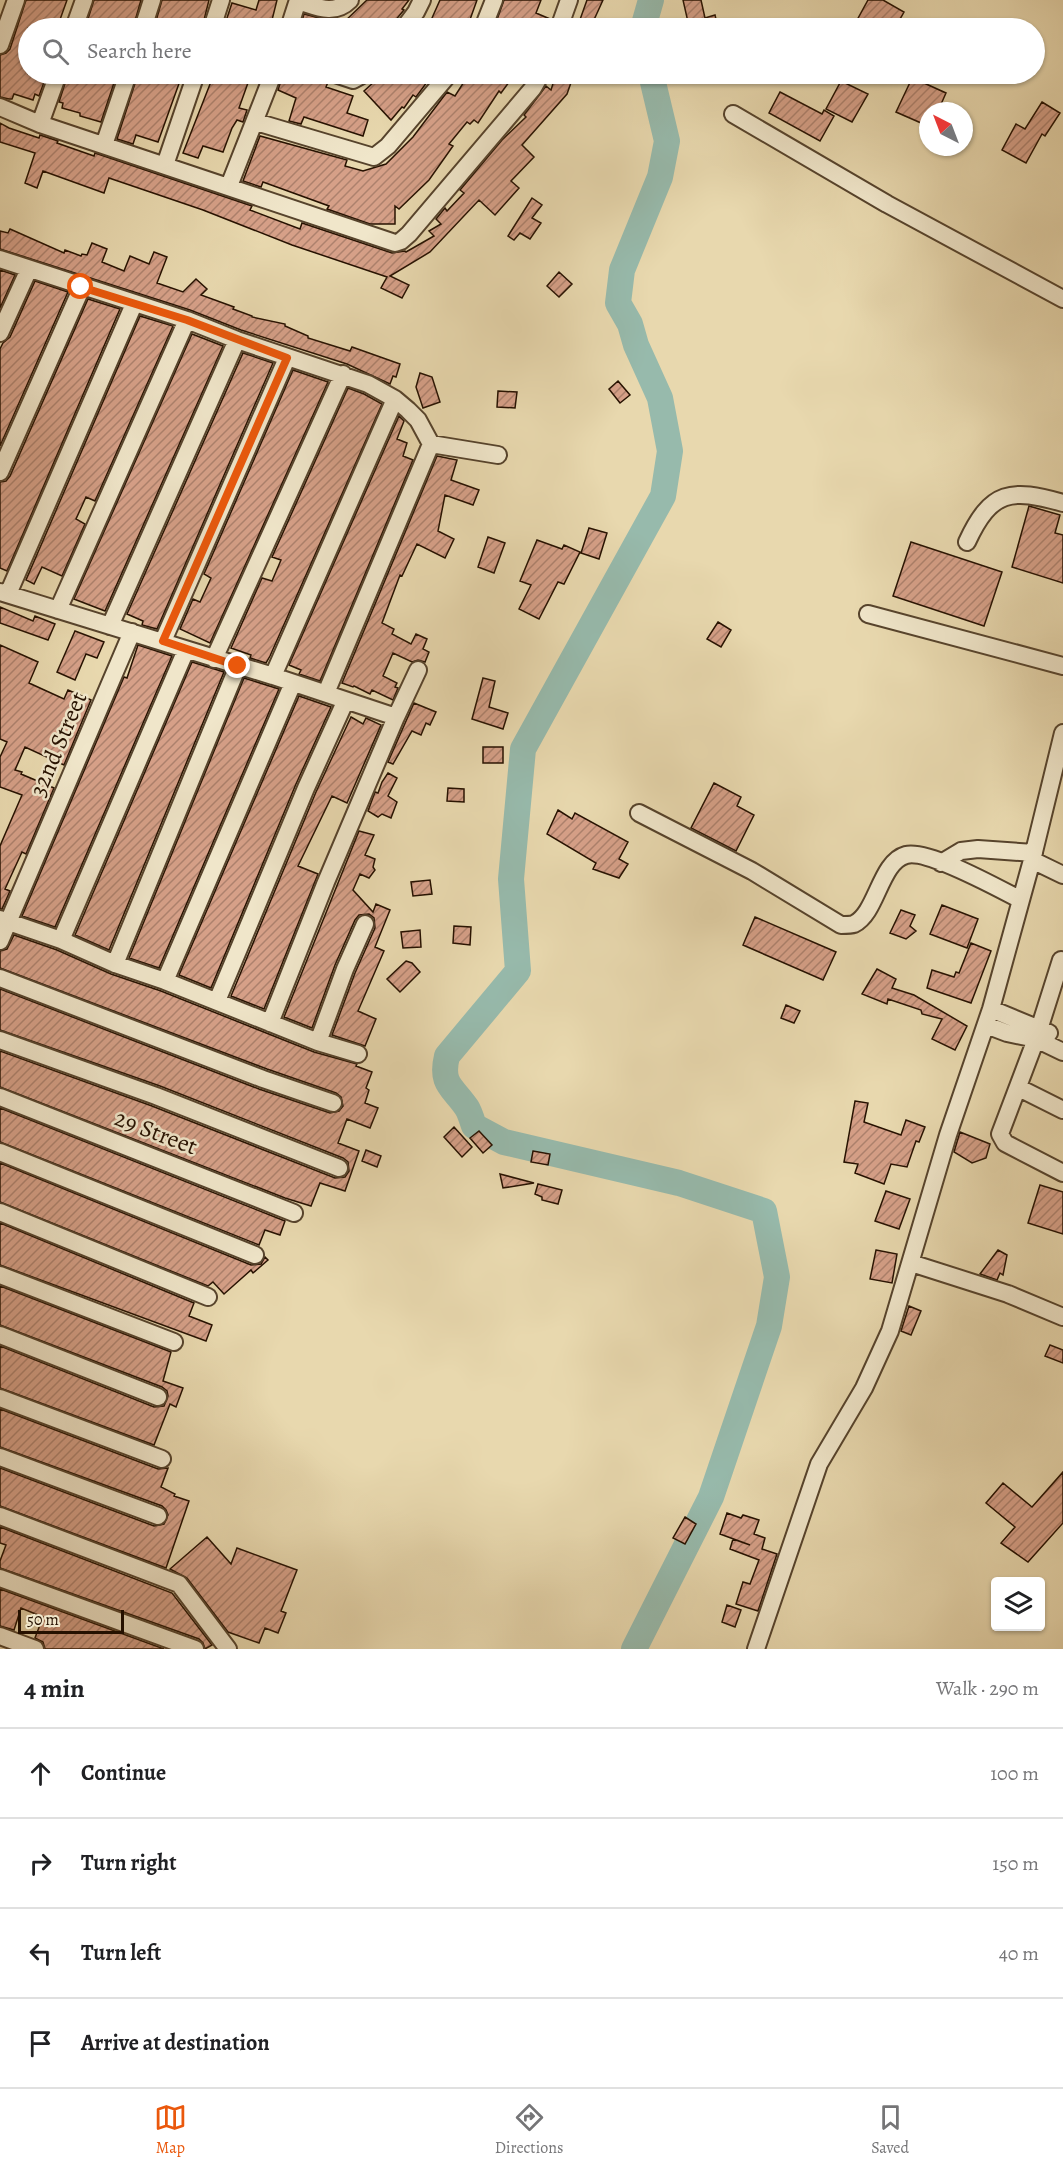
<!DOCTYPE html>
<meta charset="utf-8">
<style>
body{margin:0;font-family:Alegreya,serif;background:#f6f6f6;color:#202124}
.controls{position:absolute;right:18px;bottom:18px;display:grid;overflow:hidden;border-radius:6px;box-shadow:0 2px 4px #0004}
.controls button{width:54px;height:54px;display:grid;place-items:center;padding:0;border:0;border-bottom:2px solid #e0e0e0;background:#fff;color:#202124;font:30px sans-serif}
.compass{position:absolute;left:919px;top:102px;width:54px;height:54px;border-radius:50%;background:#fff;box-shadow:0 2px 4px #0004;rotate:318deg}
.scale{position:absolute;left:18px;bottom:15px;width:106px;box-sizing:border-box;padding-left:6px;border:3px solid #261100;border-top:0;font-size:16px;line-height:21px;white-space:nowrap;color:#261100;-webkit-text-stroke:4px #f0e6ca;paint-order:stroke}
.stop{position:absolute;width:18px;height:18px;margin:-14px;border:4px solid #ea580c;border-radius:50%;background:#fff}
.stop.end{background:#ea580c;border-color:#fff;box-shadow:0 2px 6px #0008}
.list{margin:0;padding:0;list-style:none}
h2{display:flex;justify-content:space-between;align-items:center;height:78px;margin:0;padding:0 24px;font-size:26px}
h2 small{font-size:20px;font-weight:400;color:#757577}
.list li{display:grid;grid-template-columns:39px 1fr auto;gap:18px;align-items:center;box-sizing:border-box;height:90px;padding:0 24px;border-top:2px solid #e0e0e0}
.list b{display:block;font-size:22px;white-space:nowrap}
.list em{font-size:20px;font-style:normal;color:#757577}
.icon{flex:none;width:33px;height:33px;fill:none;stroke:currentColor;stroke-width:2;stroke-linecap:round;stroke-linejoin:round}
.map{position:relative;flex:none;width:1063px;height:1649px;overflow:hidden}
.search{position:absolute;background:#fff;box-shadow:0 2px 4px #0004;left:18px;right:18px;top:18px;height:66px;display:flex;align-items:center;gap:15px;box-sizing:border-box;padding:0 21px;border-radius:33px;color:#757577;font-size:22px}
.sheet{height:438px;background:#fff}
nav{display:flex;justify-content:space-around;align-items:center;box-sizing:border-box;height:84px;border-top:2px solid #e0e0e0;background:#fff;font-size:16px;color:#757577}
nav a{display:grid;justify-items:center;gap:3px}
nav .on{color:#ea580c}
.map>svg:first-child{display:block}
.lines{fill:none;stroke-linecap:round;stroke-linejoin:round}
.river{stroke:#97baac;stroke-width:26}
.building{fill:url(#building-hatch);stroke:#261100;stroke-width:1.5}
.minor-casing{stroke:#56432c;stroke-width:20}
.minor{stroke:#f0e6ca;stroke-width:16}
.route{stroke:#ea580c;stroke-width:8}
.labels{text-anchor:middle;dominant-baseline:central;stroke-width:5;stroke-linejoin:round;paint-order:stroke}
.street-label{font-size:24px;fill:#261100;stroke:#f0e6ca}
</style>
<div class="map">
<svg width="1063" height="1649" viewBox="0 0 1063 1649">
<defs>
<pattern id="building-hatch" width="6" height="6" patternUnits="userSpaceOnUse" patternTransform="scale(1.5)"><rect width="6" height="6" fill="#d6a088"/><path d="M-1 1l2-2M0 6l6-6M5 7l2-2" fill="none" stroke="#ad816d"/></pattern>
</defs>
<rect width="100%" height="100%" fill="#e8d8ae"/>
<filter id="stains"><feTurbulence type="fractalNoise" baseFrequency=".00333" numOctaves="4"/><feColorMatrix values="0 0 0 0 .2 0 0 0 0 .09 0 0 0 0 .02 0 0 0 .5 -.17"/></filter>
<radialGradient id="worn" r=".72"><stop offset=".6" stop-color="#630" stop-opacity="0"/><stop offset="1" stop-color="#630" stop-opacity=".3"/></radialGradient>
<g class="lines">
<path class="river" d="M 643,28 L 651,0
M 634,1649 L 711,1497 L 769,1326 L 777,1277 L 764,1211 L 679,1183 L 504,1142 L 474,1126 C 472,1120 470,1113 467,1108 C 453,1087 440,1085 447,1056 L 518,971 L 511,879 L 523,749 L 663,496 L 670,451 L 660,398 L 636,345 L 630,324 L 618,303 L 622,270 L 660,177 L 667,141 L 651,74"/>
</g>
<path class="building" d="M 26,0 L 67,0 L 57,28 L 28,28 L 28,74 L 47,74 L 39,96 L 35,94 L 33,100 L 14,94 L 12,99 L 9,99 L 0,97 L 0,55 L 6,53 L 10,49 Z
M 94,0 L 141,0 L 133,28 L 93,28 L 94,25 L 87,22 Z
M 162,0 L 209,0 L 202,28 L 154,28 Z
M 259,0 L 277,0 L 270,28 L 230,28 L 231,26 L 225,24 L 232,3 L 256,10 Z
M 367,0 L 409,0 L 402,9 L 404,10 L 389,28 L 300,28 L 304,14 L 342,24 Z
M 440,0 L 477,0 L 467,28 L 427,28 L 435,19 L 432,18 Z
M 504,0 L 541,0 L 536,13 L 550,19 L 546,28 L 494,28 Z
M 587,0 L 603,0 L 593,22 L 591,21 L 588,28 L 577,28 Z
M 683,0 L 701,0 L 705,18 L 715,15 L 718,28 L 678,28 L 678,24 L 688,22 Z
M 868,0 L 883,0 L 904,12 L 895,28 L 868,28 L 856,22 Z
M 68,74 L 117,74 L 101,122 L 80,116 L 80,113 L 62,108 L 63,103 L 59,102 Z
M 138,74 L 170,74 L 181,78 L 158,142 L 136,135 L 133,144 L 117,139 Z
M 214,74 L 231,74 L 249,80 L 239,108 L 247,110 L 243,122 L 237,120 L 232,128 L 223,152 L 203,146 L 198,158 L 183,153 Z
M 283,74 L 314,74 L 326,78 L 328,82 L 326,87 L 353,96 L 347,113 L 368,120 L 363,136 L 304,117 L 301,124 L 289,121 L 296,98 L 278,90 Z
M 374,74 L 433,74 L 416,97 L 413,95 L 404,108 L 402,107 L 391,120 L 364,91 L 375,81 L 373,79 Z
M 469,74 L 515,74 L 501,93 L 499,91 L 478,123 L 474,120 L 470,124 L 467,122 L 449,144 L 453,146 L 429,180 L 399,209 L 395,206 L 395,224 L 370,224 L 327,209 L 329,206 L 263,182 L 261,187 L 243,181 L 260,136 L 347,160 L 345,166 L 363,171 L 386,164 L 413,137 L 447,92 L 455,96 Z
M 556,74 L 574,74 L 567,94 L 522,145 L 534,157 L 511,181 L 519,188 L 495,215 L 479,200 L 430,252 L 390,276 L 409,285 L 402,298 L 381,288 L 387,277 L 292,245 L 203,210 L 109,178 L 104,193 L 43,171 L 37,188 L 25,183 L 35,153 L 0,142 L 0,123 L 9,128 L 39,138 L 40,135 L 58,141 L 57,143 L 94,156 L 95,153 L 252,206 L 250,210 L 300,229 L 302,223 L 392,253 L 405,251 L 406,252 L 434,236 L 429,231 L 441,224 L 436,219 L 445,208 L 447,211 L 464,193 L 460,190 L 502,140 L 526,117 L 524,115 L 546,86 L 551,90 Z
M 914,74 L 928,74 L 924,83 L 946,93 L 938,111 L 928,111 L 928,126 L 896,112 Z
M 841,81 L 868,94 L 852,122 L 826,109 Z
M 780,92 L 822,114 L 824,110 L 834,116 L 820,141 L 769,113 Z
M 1042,102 L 1060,113 L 1045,136 L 1042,134 L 1026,163 L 1002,150 L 1016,124 L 1025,129 Z
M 532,198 L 542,205 L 532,218 L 541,223 L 530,239 L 520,233 L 514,240 L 508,236 Z
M 10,229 L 64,253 L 65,250 L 81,256 L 82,254 L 87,255 L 92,243 L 107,249 L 102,262 L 124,271 L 130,256 L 149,264 L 154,252 L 167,257 L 157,283 L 183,292 L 196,279 L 207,289 L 201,295 L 234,307 L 233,309 L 252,316 L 252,317 L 285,324 L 285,326 L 308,336 L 308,338 L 350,351 L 352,347 L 400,364 L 396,377 L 393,376 L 390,384 L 347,364 L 241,330 L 190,310 L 0,249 L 0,231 L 8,233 Z
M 0,270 L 15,275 L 0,308 Z
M 559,272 L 572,284 L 559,297 L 547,286 Z
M 35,281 L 68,292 L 0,446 L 0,349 L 3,343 L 10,337 Z
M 88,299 L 120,309 L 7,571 L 0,568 L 0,482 L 6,481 L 10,476 Z
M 140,316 L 173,326 L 95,501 L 86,497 L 76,519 L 85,524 L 62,576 L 42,567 L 34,584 L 26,580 Z
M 192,334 L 223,346 L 105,611 L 74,599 Z
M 243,353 L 273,363 L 157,629 L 142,625 L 143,621 L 127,614 Z
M 293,370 L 328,382 L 210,643 L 180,629 L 193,599 L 200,602 L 211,578 L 204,574 Z
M 420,373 L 432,377 L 440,402 L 423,408 L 416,387 Z
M 618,381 L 630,395 L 620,403 L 609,389 Z
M 348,388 L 364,394 L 382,404 L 270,656 L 266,663 L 250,658 L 251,655 L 231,648 L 262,578 L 272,581 L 281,560 L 272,557 Z
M 498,391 L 517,392 L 515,408 L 497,407 Z
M 399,416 L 404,421 L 397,439 L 407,443 L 403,456 L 413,460 L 320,681 L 299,674 L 301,670 L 289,665 Z
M 437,456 L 457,460 L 451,480 L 479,490 L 473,505 L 445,495 L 438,531 L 454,539 L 445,558 L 417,544 L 402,576 L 400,575 L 382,623 L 394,629 L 392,634 L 411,644 L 416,634 L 427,639 L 423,649 L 429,652 L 425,662 L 418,660 L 412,662 L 393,653 L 383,676 L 397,683 L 395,687 L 398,688 L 393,700 L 372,690 L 370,694 L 354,686 L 353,687 L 342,683 Z
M 1029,506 L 1060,515 L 1055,533 L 1063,535 L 1063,583 L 1012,567 Z
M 589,528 L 607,533 L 599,559 L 581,553 Z
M 488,537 L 505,543 L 494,573 L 478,567 Z
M 537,540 L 562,549 L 564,545 L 580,552 L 564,584 L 558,582 L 539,619 L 519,609 L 531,585 L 520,581 Z
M 911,542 L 1002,572 L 984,626 L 893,596 Z
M 0,607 L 33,621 L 35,616 L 55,624 L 48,640 L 0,623 Z
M 718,622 L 731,630 L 721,647 L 707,639 Z
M 75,631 L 104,642 L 97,658 L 86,654 L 75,680 L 57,672 Z
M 0,645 L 38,662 L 29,683 L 64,699 L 68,690 L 91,700 L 64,765 L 25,747 L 15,770 L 22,772 L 21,774 L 54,788 L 26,854 L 22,852 L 5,889 L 10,891 L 2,909 L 0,909 L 0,846 L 22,795 L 0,787 L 0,757 L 7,742 L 0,739 Z
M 138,645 L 172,656 L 55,927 L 22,916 L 124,677 L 127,678 Z
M 192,662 L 224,672 L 109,950 L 75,935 Z
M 244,678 L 279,689 L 159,968 L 129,958 Z
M 483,678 L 495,681 L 489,707 L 508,713 L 503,729 L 472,719 Z
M 299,696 L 331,707 L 296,784 L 211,988 L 179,975 Z
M 414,703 L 436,712 L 430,725 L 426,723 L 421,735 L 412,731 L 393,764 L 388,762 Z
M 351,717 L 363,724 L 366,718 L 381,725 L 347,803 L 332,796 L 298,866 L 318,874 L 264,1009 L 231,996 L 316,792 Z
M 483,747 L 503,747 L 503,763 L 483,763 Z
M 388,773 L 397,778 L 388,796 L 397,802 L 391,818 L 382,814 L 378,817 L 368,811 L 375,792 L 378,793 L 382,782 Z
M 714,783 L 741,797 L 737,806 L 754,815 L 736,851 L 691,828 Z
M 448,788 L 464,789 L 464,802 L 447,801 Z
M 558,810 L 572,819 L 575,813 L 628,842 L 619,859 L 628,864 L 619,878 L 593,869 L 596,863 L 547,834 Z
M 359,831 L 374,835 L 365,855 L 375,859 L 373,867 L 375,870 L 369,878 L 360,874 L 353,890 L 373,912 L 376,904 L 390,910 L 375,947 L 384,951 L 358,1011 L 376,1019 L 365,1046 L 332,1035 L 355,973 L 375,928 L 374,918 L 369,914 L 359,915 L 355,920 L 335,965 L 312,1028 L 284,1017 Z
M 430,880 L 432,894 L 413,896 L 411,882 Z
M 942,905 L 978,919 L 967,948 L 930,934 Z
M 901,910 L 915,915 L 910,926 L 916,931 L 906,939 L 890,933 Z
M 755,917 L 836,952 L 823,980 L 743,945 Z
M 454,926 L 471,927 L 470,945 L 453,943 Z
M 420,930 L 421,947 L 403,948 L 401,932 Z
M 14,935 L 57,950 L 111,974 L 161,991 L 314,1052 L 357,1064 L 356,1066 L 372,1072 L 366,1088 L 369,1090 L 365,1103 L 378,1108 L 370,1128 L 347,1119 L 338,1143 L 359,1151 L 345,1191 L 320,1183 L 311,1206 L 285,1198 L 0,1087 L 0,1051 L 152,1106 L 335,1178 L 345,1177 L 349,1171 L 348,1162 L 343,1158 L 160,1086 L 0,1030 L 0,989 L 259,1089 L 330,1113 L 339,1111 L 343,1106 L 341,1097 L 336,1093 L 267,1069 L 0,968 L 0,951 L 7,949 Z
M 971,943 L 991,951 L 971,1003 L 927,988 L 932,970 L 954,977 L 956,972 L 959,973 Z
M 406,961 L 412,963 L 420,972 L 400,992 L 387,979 Z
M 877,969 L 896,979 L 892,988 L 914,995 L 967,1026 L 955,1050 L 932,1039 L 942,1019 L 922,1014 L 921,1010 L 888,999 L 887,1004 L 862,994 Z
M 786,1005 L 800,1011 L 794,1023 L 781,1018 Z
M 855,1101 L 868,1103 L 864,1122 L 901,1135 L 906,1120 L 925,1127 L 919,1142 L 916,1141 L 907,1167 L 891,1164 L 884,1184 L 855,1173 L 858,1164 L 844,1162 Z
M 0,1108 L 285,1221 L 280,1235 L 265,1230 L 259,1245 L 0,1142 Z
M 454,1127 L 472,1147 L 462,1157 L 444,1137 Z
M 479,1131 L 492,1145 L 483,1153 L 470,1138 Z
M 960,1132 L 990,1144 L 986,1158 L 972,1163 L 954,1152 Z
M 366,1150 L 381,1156 L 377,1167 L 362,1161 Z
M 533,1151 L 550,1154 L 548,1165 L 531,1162 Z
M 0,1163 L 251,1265 L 261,1264 L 265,1257 L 268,1260 L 253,1273 L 251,1270 L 224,1294 L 213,1282 L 208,1286 L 0,1202 Z
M 500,1174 L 534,1183 L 503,1188 Z
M 538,1184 L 562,1190 L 558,1204 L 542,1200 L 542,1197 L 535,1194 Z
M 1040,1185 L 1063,1192 L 1063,1234 L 1028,1223 Z
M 886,1191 L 910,1199 L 899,1229 L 875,1221 Z
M 0,1223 L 194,1303 L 189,1316 L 212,1325 L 206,1341 L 0,1265 Z
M 876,1250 L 897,1254 L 892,1283 L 870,1279 Z
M 998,1250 L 1007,1255 L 1003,1275 L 1000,1273 L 997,1280 L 980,1274 Z
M 0,1286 L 171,1352 L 163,1381 L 183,1388 L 176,1407 L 170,1404 L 154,1445 L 0,1388 L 0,1346 L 154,1407 L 164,1406 L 168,1396 L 167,1391 L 162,1387 L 0,1325 Z
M 909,1306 L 921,1311 L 911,1335 L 901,1331 Z
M 1050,1345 L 1063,1350 L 1063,1363 L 1045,1356 Z
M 0,1409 L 158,1469 L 168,1468 L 161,1487 L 175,1494 L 174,1496 L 189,1501 L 166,1568 L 0,1506 L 0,1468 L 154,1526 L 164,1524 L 168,1515 L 166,1510 L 162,1506 L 0,1447 Z
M 1063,1472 L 1063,1523 L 1028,1562 L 1001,1543 L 1015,1527 L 986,1503 L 1003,1483 L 1032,1507 Z
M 727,1513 L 741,1518 L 743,1515 L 759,1520 L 754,1534 L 765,1538 L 762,1549 L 777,1554 L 758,1611 L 736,1604 L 743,1582 L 750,1584 L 759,1560 L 730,1549 L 733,1539 L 750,1545 L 720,1534 Z
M 685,1517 L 696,1524 L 685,1544 L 673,1538 Z
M 0,1527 L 172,1593 L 212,1645 L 205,1649 L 203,1643 L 199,1639 L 0,1568 L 0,1561 L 6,1545 L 0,1543 Z
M 207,1537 L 231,1564 L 237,1548 L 297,1570 L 281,1611 L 286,1613 L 278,1633 L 265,1628 L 259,1643 L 228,1632 L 187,1578 L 170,1569 Z
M 0,1589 L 164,1649 L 45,1649 L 43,1642 L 35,1638 L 43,1617 L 21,1608 L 14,1630 L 0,1626 Z
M 727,1605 L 741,1610 L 735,1627 L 722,1622 Z"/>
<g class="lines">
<g class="minor-casing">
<path id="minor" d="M 298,1 C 317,7 334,16 350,0
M 74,28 L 84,0
M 143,28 L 152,0
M 212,28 L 221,0
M 289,28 L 298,0
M 404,28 L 416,12 L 422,0
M 483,28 L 494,0
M 559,28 L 569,0
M 0,45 L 16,0
M 335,74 L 353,80 L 364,74
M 0,107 L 40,124 L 395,243 L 401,241 L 409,234 L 533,88 L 541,74
M 733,114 L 887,204 L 1063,299
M 256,122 L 374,157 L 388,146 L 449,74
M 40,124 L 58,74
M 104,145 L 128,74
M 165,165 L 196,74
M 229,186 L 273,74
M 0,259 L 187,320 L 237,340 L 368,384 L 395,399 L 408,410 L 418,420 L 431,444 L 326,693
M 0,333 L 29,269
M 431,444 L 498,455
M 0,472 L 82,287
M 967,542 C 991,490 1011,488 1063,503
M 0,592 L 273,676 L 396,717 L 418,670
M 8,594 L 134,304
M 58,610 L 187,320
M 868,614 L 1063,666
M 110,626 L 237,340
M 163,641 L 287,358
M 214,659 L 343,374
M 273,676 L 395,399
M 639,813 L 752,871 L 841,925 C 845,925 851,925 854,924 C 877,913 880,862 906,855 C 928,849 999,889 1021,900
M 1032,860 L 1063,875
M 941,863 L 961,851 L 978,849 L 1034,853
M 0,919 L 61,940 L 115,964 L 165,981 L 318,1042 L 358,1054
M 61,940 L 186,650
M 0,941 L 132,632
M 1063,961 L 1061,960 L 1036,1039 L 1000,1134 L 1005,1143 L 1063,1173
M 115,964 L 238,666
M 0,978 L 263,1079 L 333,1103
M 165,981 L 293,683
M 217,1001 L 306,788 L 345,702
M 991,1009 L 1049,1033
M 270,1023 L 326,882 L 396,717
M 986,1025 L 1007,1033 L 1036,1039 L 1063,1052
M 0,1040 L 156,1096 L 339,1168
M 318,1042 L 345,969 L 365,924
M 1019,1088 L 1063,1110
M 0,1097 L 294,1213
M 0,1152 L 255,1255
M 0,1212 L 208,1297
M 911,1263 L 1008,1294 L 1063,1317
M 0,1275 L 174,1342
M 0,1335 L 158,1397
M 0,1398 L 162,1459
M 0,1457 L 158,1516
M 0,1516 L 179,1584 L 228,1649
M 0,1578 L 195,1649
M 0,1636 L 35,1649
M 756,1649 L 819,1464 L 864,1388 L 890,1331 L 948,1135 L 991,1009 L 1032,860 L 1063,733"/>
</g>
<use href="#minor" class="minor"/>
</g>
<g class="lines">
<path class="route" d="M 81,287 L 187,320 L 287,358 L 163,641 L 238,666"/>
</g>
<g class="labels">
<g class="street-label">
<text transform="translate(58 744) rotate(-67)">32nd Street</text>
<text transform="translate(156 1132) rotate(21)">29 Street</text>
</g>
</g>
<rect width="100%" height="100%" filter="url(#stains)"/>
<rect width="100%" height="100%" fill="url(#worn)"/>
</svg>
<div class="controls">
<button><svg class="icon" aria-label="layers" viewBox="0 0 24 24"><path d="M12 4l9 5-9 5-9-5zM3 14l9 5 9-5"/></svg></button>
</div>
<svg class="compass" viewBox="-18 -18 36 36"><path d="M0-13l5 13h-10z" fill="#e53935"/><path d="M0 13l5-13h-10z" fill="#757577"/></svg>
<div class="scale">50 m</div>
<div class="stop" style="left:81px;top:287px"></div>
<div class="stop end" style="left:238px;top:666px"></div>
<div class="search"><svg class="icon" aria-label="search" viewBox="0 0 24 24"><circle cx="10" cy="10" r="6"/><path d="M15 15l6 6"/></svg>Search here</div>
</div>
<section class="sheet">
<h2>4 min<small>Walk · 290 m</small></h2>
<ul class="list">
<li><svg class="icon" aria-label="ahead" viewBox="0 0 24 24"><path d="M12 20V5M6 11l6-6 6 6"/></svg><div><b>Continue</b></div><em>100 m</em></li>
<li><svg class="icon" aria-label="right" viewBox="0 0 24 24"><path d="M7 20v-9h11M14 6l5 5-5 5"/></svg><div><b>Turn right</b></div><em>150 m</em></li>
<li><svg class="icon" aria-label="left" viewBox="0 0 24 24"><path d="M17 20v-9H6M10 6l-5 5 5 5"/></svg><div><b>Turn left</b></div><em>40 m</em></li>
<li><svg class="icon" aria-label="arrive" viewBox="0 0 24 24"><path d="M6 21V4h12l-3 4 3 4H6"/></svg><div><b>Arrive at destination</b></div></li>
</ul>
</section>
<nav>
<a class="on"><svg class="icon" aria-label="map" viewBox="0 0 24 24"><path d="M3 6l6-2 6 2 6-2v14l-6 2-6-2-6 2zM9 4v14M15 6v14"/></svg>Map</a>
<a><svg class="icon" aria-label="directions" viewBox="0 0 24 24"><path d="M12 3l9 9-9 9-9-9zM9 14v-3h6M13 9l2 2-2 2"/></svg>Directions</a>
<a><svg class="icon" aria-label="saved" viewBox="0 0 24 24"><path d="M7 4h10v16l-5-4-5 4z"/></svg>Saved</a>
</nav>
